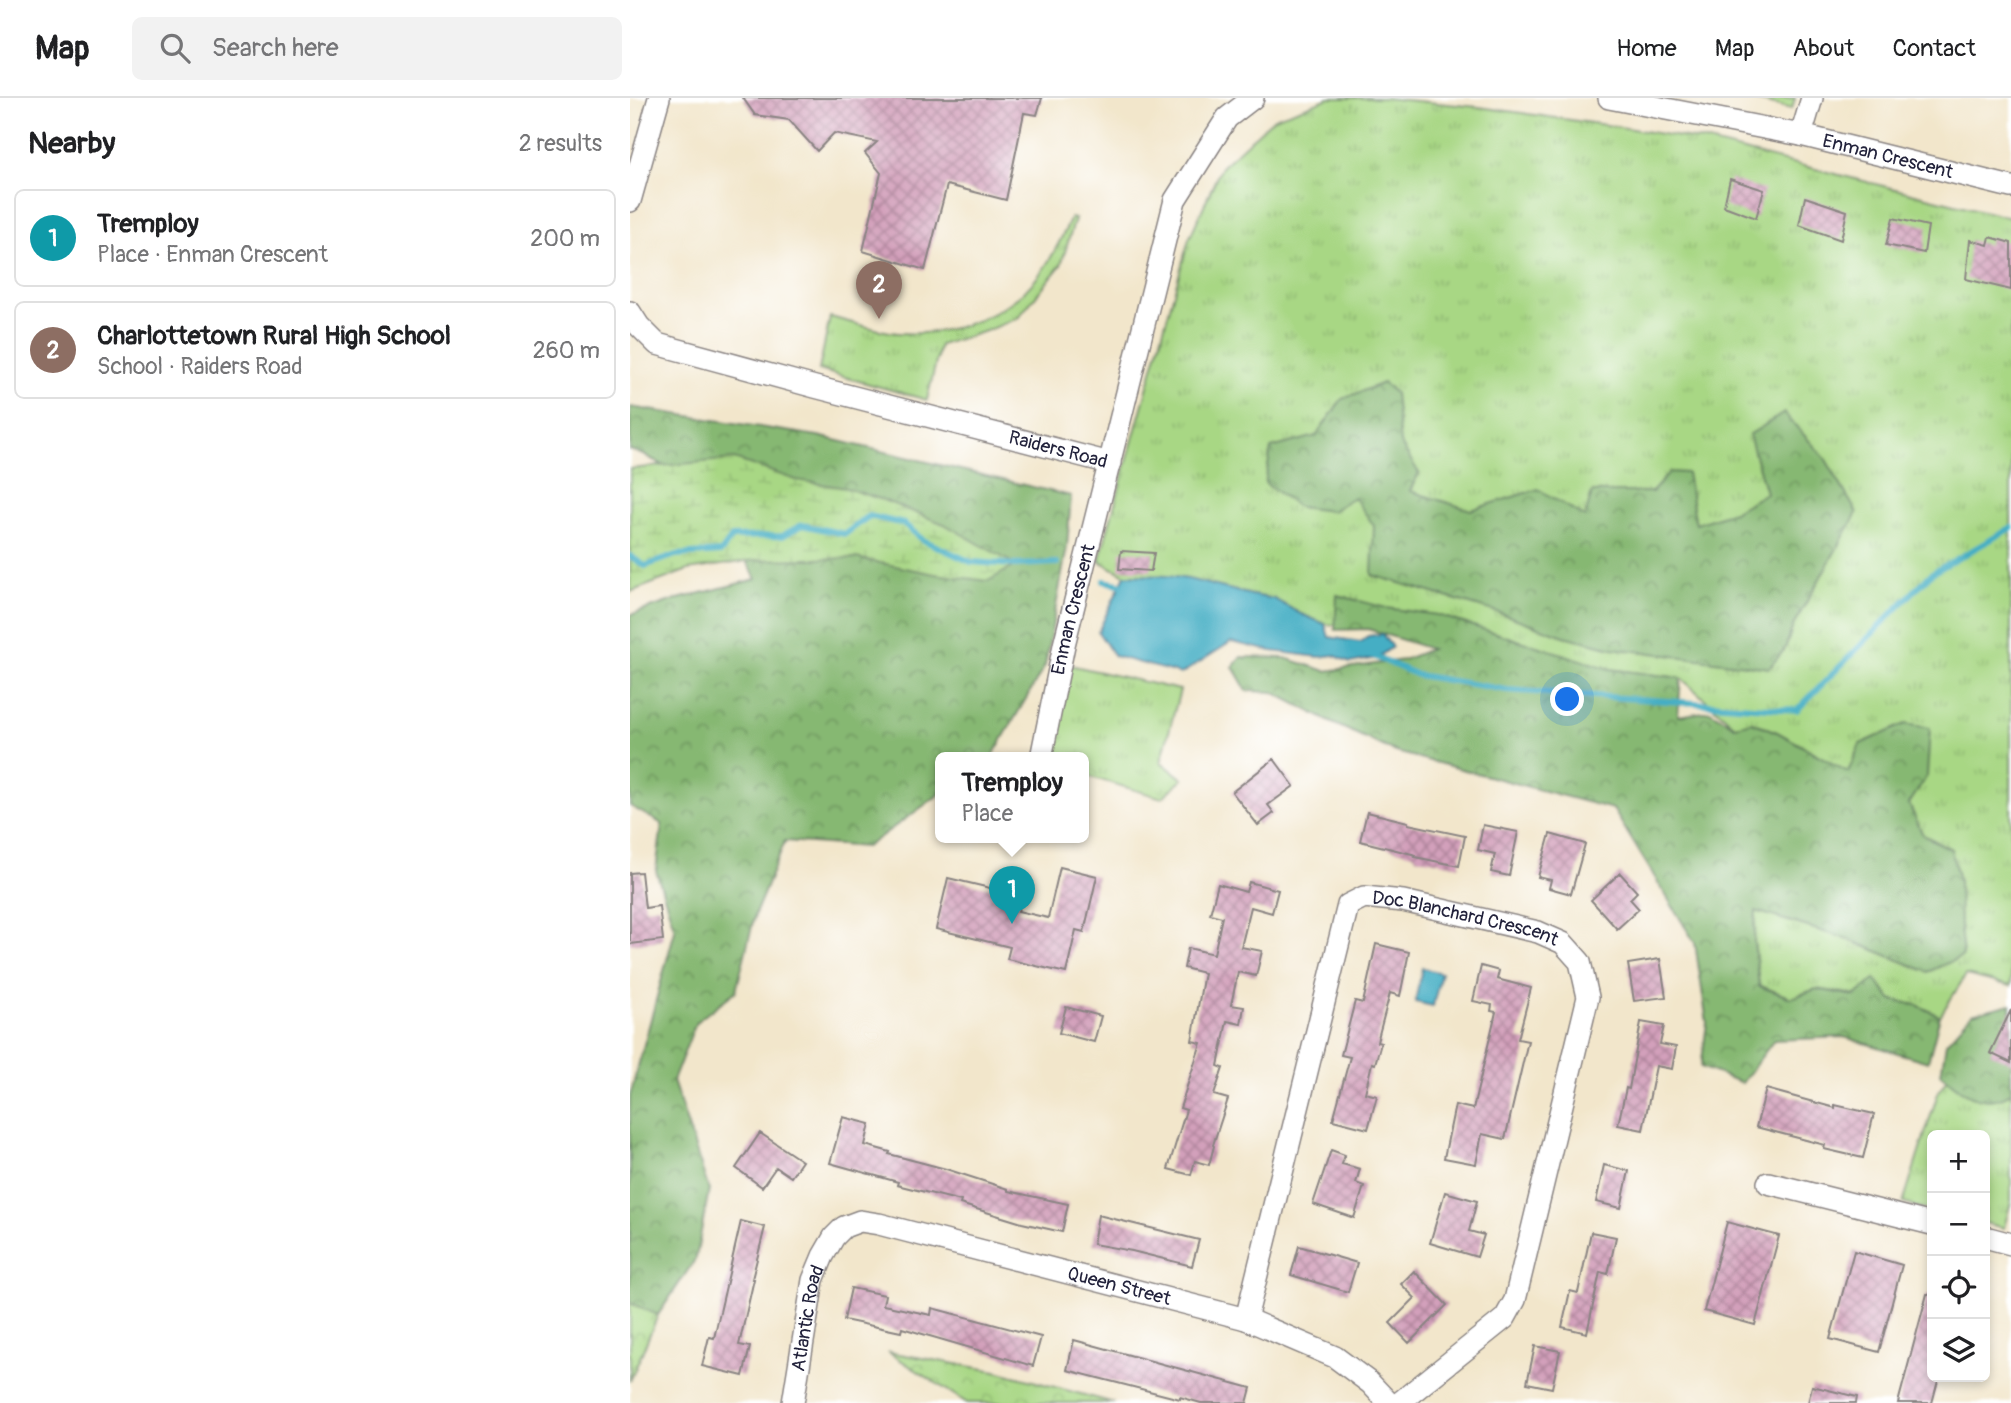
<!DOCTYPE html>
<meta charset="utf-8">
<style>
body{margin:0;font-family:Pangolin,sans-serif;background:#f2f2f2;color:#202124}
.controls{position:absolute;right:21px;bottom:21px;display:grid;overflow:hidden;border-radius:10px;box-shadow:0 4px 10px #0003}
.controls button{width:63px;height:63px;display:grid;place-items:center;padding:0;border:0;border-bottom:2px solid #e0e0e0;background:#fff;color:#202124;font:35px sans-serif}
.you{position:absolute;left:938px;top:602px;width:24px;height:24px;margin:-18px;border:5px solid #fff;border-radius:50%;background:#1a73e8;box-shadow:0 0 0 10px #1a73e833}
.badge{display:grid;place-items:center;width:46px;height:46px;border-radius:50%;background:#b45309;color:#fff;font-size:23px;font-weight:700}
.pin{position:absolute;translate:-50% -58px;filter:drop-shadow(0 2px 4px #0008)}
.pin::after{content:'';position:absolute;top:37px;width:24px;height:21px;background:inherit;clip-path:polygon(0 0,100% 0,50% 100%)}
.popup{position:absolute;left:305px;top:654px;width:154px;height:91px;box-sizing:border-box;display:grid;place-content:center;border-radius:10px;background:#fff;filter:drop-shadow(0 2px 5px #0005);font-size:23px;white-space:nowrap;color:#757577}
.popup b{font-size:26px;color:#202124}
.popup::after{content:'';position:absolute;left:50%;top:100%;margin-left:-14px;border:14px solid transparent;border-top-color:#fff}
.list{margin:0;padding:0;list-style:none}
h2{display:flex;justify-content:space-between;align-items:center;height:91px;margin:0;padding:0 28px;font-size:30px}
h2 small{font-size:23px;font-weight:400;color:#757577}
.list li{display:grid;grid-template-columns:46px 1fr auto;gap:21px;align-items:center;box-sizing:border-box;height:98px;margin:0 14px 14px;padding:0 14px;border:2px solid #e0e0e0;border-radius:10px}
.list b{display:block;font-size:26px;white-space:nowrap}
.list p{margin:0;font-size:23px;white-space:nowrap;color:#757577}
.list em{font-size:23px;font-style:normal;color:#757577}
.icon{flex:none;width:38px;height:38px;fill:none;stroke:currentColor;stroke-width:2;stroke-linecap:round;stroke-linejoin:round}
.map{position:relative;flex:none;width:1381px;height:1305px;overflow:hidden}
header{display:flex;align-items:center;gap:42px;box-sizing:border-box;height:98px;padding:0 35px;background:#fff;border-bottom:2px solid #e0e0e0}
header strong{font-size:33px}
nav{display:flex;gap:38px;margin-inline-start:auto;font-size:24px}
.search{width:490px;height:63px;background:#f2f2f2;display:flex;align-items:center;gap:18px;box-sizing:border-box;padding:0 24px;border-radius:10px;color:#757577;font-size:26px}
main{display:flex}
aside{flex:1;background:#fff}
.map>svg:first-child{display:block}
.grass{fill:url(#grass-tufts);stroke:#657c60;stroke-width:2}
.forest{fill:url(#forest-crowns);stroke:#546d56;stroke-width:2}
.wetland{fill:url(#wetland-marsh);stroke:#657c60;stroke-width:2}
.park{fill:url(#park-crowns);stroke:#657c60;stroke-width:2}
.water{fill:#45aec4;stroke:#346880;stroke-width:2}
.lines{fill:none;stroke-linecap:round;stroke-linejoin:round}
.stream{stroke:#45aec4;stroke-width:6}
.building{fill:url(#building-cross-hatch)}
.minor-casing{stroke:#8a8483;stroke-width:24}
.minor{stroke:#fff;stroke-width:21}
.labels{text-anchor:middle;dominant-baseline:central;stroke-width:7;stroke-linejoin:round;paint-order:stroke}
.street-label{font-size:19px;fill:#22223b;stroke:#fff}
</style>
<header>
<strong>Map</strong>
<div class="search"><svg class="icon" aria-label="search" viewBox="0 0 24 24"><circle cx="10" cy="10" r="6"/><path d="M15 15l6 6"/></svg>Search here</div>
<nav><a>Home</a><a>Map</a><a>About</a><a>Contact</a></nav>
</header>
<main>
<aside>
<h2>Nearby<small>2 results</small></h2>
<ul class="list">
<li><span class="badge" style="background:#0f9aa8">1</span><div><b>Tremploy</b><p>Place · Enman Crescent</p></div><em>200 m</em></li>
<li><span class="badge" style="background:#8d6e63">2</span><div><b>Charlottetown Rural High School</b><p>School · Raiders Road</p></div><em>260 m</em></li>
</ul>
</aside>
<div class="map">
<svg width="1381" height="1305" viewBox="0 0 1381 1305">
<defs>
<pattern id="grass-tufts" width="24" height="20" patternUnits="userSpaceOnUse" patternTransform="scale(1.75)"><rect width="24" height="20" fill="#a8d784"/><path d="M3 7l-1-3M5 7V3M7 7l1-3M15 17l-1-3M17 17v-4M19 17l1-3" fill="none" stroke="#90b873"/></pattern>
<pattern id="forest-crowns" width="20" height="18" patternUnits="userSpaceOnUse" patternTransform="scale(1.75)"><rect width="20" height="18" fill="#86b872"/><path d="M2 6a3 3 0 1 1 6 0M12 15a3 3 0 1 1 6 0" fill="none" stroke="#6d955f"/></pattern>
<pattern id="wetland-marsh" width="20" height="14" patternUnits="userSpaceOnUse" patternTransform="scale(1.75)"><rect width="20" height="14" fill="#a8d784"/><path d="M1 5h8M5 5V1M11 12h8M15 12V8" fill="none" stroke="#90b873"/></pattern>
<pattern id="park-crowns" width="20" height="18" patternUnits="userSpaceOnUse" patternTransform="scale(1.75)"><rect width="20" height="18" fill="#a8d784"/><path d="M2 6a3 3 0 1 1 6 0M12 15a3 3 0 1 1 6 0" fill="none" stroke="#90b873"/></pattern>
<pattern id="building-cross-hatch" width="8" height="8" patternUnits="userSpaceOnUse" patternTransform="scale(1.75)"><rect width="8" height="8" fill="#d3a0bb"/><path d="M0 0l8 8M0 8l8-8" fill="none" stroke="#ab8299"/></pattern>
</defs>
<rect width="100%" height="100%" fill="#fff"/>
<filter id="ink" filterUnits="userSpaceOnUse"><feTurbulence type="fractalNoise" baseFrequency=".0143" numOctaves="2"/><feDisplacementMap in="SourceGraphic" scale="14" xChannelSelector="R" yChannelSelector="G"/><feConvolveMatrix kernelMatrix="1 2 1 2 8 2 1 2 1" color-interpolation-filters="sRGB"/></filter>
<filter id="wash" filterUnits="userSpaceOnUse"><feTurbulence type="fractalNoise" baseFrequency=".00686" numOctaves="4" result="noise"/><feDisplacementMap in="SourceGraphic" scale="28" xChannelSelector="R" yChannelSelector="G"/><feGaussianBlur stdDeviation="1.57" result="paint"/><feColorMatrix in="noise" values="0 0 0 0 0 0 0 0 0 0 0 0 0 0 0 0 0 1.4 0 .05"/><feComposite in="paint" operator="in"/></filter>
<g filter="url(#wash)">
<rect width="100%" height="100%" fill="#f2e6cb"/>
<path class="grass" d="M 699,0 L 754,0 L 849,9 L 990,29 L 1074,43 L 1381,120 L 1381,888 L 1336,877 L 1310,918 L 1287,907 L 1262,902 L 1186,891 L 1161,900 L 1129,887 L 1124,843 L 1126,813 L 1218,841 L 1298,874 L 1333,858 L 1321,751 L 1293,737 L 1184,654 L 1147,634 L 1123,624 L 1105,628 L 1051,580 L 802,550 L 738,531 L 695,526 L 671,516 L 644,501 L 622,497 L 558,481 L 537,478 L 495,477 L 469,463 L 559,141 L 591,69 L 644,20 Z
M 1115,0 L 1165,0 L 1162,11 Z
M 441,120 L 445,121 L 431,167 L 388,220 L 356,233 L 310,247 L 297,302 L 189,272 L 200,219 C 222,224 246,233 268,235 C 309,238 355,226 388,199 C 413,179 428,148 441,120 Z
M 440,567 L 550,592 L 531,664 L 553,681 L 532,700 L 454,677 L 454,660 L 423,660 Z
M 1357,913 L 1381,914 L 1381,1103 L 1374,1130 L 1355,1125 L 1355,1037 L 1302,1037 L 1302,1113 L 1273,1105 L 1308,995 Z"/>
<path class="forest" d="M 753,285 L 765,295 L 770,345 L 789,375 L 780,393 L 841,412 L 908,391 L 955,419 L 962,394 L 1022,394 L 1040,374 L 1057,375 L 1066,426 L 1103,414 L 1136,395 L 1119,337 L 1154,315 L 1195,360 L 1227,415 L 1163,528 L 1155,551 L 1139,570 L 982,550 L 934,538 L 867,514 L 742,477 L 744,428 L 724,399 L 702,413 L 668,409 L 635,385 L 641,350 L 686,338 L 712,301 Z
M 0,309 L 188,338 L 441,398 L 437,449 L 415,568 L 362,659 L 310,660 L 310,696 L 236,749 L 155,743 L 125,816 L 106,893 L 66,924 L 43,983 L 79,1092 L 66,1160 L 28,1217 L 0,1210 L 0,998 L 45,832 L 26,773 L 32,726 L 0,708 L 0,517 L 44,502 L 126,481 L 81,393 L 16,358 L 0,352 Z
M 707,497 L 756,510 L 808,517 L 980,571 L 1051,580 L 1048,618 L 1080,613 L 1105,628 L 1122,624 L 1147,634 L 1218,674 L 1230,646 L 1275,626 L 1300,630 L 1297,678 L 1279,706 L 1293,737 L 1321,751 L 1329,782 L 1330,829 L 1333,858 L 1298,874 L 1217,841 L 1126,813 L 1124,843 L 1129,888 L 1161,900 L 1186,891 L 1225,898 L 1245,881 L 1262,902 L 1287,907 L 1310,918 L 1298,964 L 1214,939 L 1144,942 L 1112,985 L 1071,969 L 1077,925 L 1065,845 L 983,711 L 766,654 L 700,624 L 643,594 L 617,593 L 603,569 L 611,559 L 655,560 L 696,573 L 773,562 L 801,551 L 738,531 L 705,532 Z
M 1381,906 L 1381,994 C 1376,999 1373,999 1366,1001 C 1344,1005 1327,990 1311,976 L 1316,945 L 1342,916 Z"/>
<path class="wetland" d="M 104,361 L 166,382 L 216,390 L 253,402 L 314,426 L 386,467 L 358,483 L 305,476 L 226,460 L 125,462 L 58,472 L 0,494 L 0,371 Z"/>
<path class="park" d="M 0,1205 L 28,1217 L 0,1283 Z
M 258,1254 L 366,1273 L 484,1305 L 337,1305 Z"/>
<path class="water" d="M 495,477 L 537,478 L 558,481 L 622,497 L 644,501 L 671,516 L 695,526 L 699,539 L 731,544 L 738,538 L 752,536 L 762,549 L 747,560 L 720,565 L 704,557 L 689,559 L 641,553 L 601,544 L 551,576 L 484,558 L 468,534 Z
M 792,870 L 811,875 L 803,908 L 785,904 Z"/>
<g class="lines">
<path class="stream" d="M 0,458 L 15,468 L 46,457 L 91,454 L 102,439 L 152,438 L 172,427 L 215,436 L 239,418 L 274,426 L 293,442 L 341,464 L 386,467 L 427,465
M 474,483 L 498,488
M 741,557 L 787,577 L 877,592 L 1167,612 L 1302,475 L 1381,430"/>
</g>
<g id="blocks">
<path class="building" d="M 113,0 L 412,0 L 407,17 L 394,15 L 376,102 L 317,87 L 295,172 L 233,153 L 251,75 L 235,55 L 247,44 L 204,35 L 187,53 L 159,22 L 125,17 Z
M 1100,81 L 1134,92 L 1126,120 L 1094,108 Z
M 1175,99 L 1217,113 L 1211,142 L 1169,127 Z
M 1263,120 L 1298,128 L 1294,155 L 1256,147 Z
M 1360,139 L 1381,145 L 1381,192 L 1336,181 L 1340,142 L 1358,147 Z
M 491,453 L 524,455 L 521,473 L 489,471 Z
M 644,661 L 664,688 L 638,707 L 644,715 L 628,727 L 602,694 Z
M 737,714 L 778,724 L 778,726 L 835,738 L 829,768 L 785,759 L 786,757 L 730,743 Z
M 853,727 L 888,734 L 879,778 L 861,774 L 865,756 L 848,752 Z
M 920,736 L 955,746 L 941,796 L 919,790 L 921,782 L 908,779 Z
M 430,769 L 467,778 L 454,834 L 446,832 L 436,875 L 377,861 L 380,849 L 306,831 L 318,780 L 364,791 L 362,798 L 391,804 L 388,813 L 418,820 Z
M 11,774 L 15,810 L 29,808 L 33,842 L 0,846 L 0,775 Z
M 990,775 L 1007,794 L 1000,801 L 1009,811 L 987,831 L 961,802 Z
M 619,784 L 648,792 L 642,815 L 621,809 L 611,849 L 632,853 L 626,878 L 608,874 L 601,907 L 614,909 L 611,926 L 597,923 L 588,968 L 593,970 L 584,997 L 598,1001 L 583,1047 L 584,1048 L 579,1067 L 565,1063 L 561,1077 L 538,1071 L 556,1012 L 550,1010 L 571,945 L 562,943 L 574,875 L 554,870 L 558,850 L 584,856 L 592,819 L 580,816 L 588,786 L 616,794 Z
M 746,846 L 779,854 L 770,898 L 760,895 L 747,944 L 751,945 L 745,966 L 742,965 L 735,995 L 747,998 L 738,1031 L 703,1022 L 720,959 L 711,957 L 725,903 L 733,905 Z
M 1030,861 L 1036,899 L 1004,903 L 998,866 Z
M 851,868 L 869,873 L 867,881 L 901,890 L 888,941 L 898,943 L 875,1041 L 852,1036 L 846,1066 L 814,1060 L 825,1007 L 843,1011 L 866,914 L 861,913 L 862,907 L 843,903 Z
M 436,909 L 471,918 L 464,944 L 429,935 Z
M 1381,912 L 1381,965 L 1360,955 Z
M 1011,924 L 1034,928 L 1030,946 L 1046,949 L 1042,971 L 1026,968 L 1013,1032 L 988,1027 L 996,990 L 999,991 Z
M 1136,991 L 1205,1010 L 1205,1007 L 1244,1016 L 1233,1060 L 1194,1051 L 1195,1047 L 1126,1029 Z
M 213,1019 L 240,1026 L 235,1047 L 260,1054 L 259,1056 L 316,1071 L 378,1091 L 378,1093 L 438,1106 L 432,1134 L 392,1125 L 330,1106 L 331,1103 L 267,1087 L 268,1084 L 200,1065 Z
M 130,1035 L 172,1063 L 161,1079 L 146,1069 L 132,1089 L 106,1070 Z
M 701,1052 L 715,1057 L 712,1066 L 730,1071 L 726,1085 L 734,1088 L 724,1120 L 683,1106 Z
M 974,1067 L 999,1073 L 991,1110 L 966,1104 Z
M 815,1094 L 847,1103 L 839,1133 L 854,1137 L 847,1159 L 800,1145 Z
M 468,1117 L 569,1142 L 562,1168 L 502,1153 L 463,1146 Z
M 111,1123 L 135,1129 L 122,1181 L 124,1181 L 109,1247 L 120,1249 L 113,1278 L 72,1268 L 79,1239 L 84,1240 Z
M 1097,1124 L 1149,1138 L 1125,1227 L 1074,1213 Z
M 961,1134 L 986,1139 L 978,1176 L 970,1174 L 957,1235 L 932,1229 L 940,1193 L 948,1195 Z
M 669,1148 L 727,1165 L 718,1194 L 661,1177 Z
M 1224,1153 L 1272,1167 L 1249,1254 L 1200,1241 Z
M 784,1173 L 817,1207 L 779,1245 L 760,1225 L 785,1200 L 771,1186 Z
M 221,1190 L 255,1197 L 253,1207 L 301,1217 L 302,1210 L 411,1239 L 403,1268 L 272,1230 L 271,1234 L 214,1222 Z
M 1297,1196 L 1302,1196 L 1302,1279 L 1309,1279 L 1302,1305 L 1268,1305 Z
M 444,1242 L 621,1290 L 617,1305 L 571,1305 L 550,1299 L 550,1301 L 437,1272 Z
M 905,1248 L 930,1253 L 922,1290 L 897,1285 Z
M 1182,1288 L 1227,1299 L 1226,1305 L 1178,1305 Z"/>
</g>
</g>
<g filter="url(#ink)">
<use href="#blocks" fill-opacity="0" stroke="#8a8483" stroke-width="2"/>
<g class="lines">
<g class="minor-casing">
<g id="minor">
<path id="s1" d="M 979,0 L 1171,37 L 1381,89"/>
<path d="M 1171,37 L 1182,0"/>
<path d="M 0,103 L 29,0"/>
<path id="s2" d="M 0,214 L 9,228 L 27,246 L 185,289 L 480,365"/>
<path id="s3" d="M 411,660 L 434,547 L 545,102 L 597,20 L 623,0"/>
<path d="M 1138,1085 L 1302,1126"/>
<path d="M 1355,1139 L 1381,1146"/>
<path id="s4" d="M 616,1221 L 718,807 L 734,799 L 773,803 L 908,834 L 933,845 L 950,864 L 958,899 L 885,1202 L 875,1220 L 769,1305"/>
<path id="s5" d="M 163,1305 L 183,1182 L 193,1158 L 204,1139 L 214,1129 L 230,1123 L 249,1126 L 616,1221 L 705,1259 L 740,1285 L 759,1305"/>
</g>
</g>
<use href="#minor" class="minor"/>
</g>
</g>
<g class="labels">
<g class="street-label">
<text stroke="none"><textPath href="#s1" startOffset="285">Enman Crescent</textPath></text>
<text stroke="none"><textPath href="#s2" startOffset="457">Raiders Road</textPath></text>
<text stroke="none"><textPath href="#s3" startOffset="152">Enman Crescent</textPath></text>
<text stroke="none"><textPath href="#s4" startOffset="548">Doc Blanchard Crescent</textPath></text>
<text stroke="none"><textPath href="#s5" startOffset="471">Queen Street</textPath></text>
<text stroke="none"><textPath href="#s5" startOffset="86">Atlantic Road</textPath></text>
</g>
</g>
</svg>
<div class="controls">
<button>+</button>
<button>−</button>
<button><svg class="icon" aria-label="locate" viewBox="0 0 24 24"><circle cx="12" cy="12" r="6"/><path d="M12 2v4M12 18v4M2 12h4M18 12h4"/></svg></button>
<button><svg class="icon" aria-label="layers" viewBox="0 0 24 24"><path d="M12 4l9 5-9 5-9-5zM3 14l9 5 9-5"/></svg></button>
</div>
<div class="you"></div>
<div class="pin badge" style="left:382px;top:826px;background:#0f9aa8">1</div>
<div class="popup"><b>Tremploy</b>Place</div>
<div class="pin badge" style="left:249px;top:221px;background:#8d6e63">2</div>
</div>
</main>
